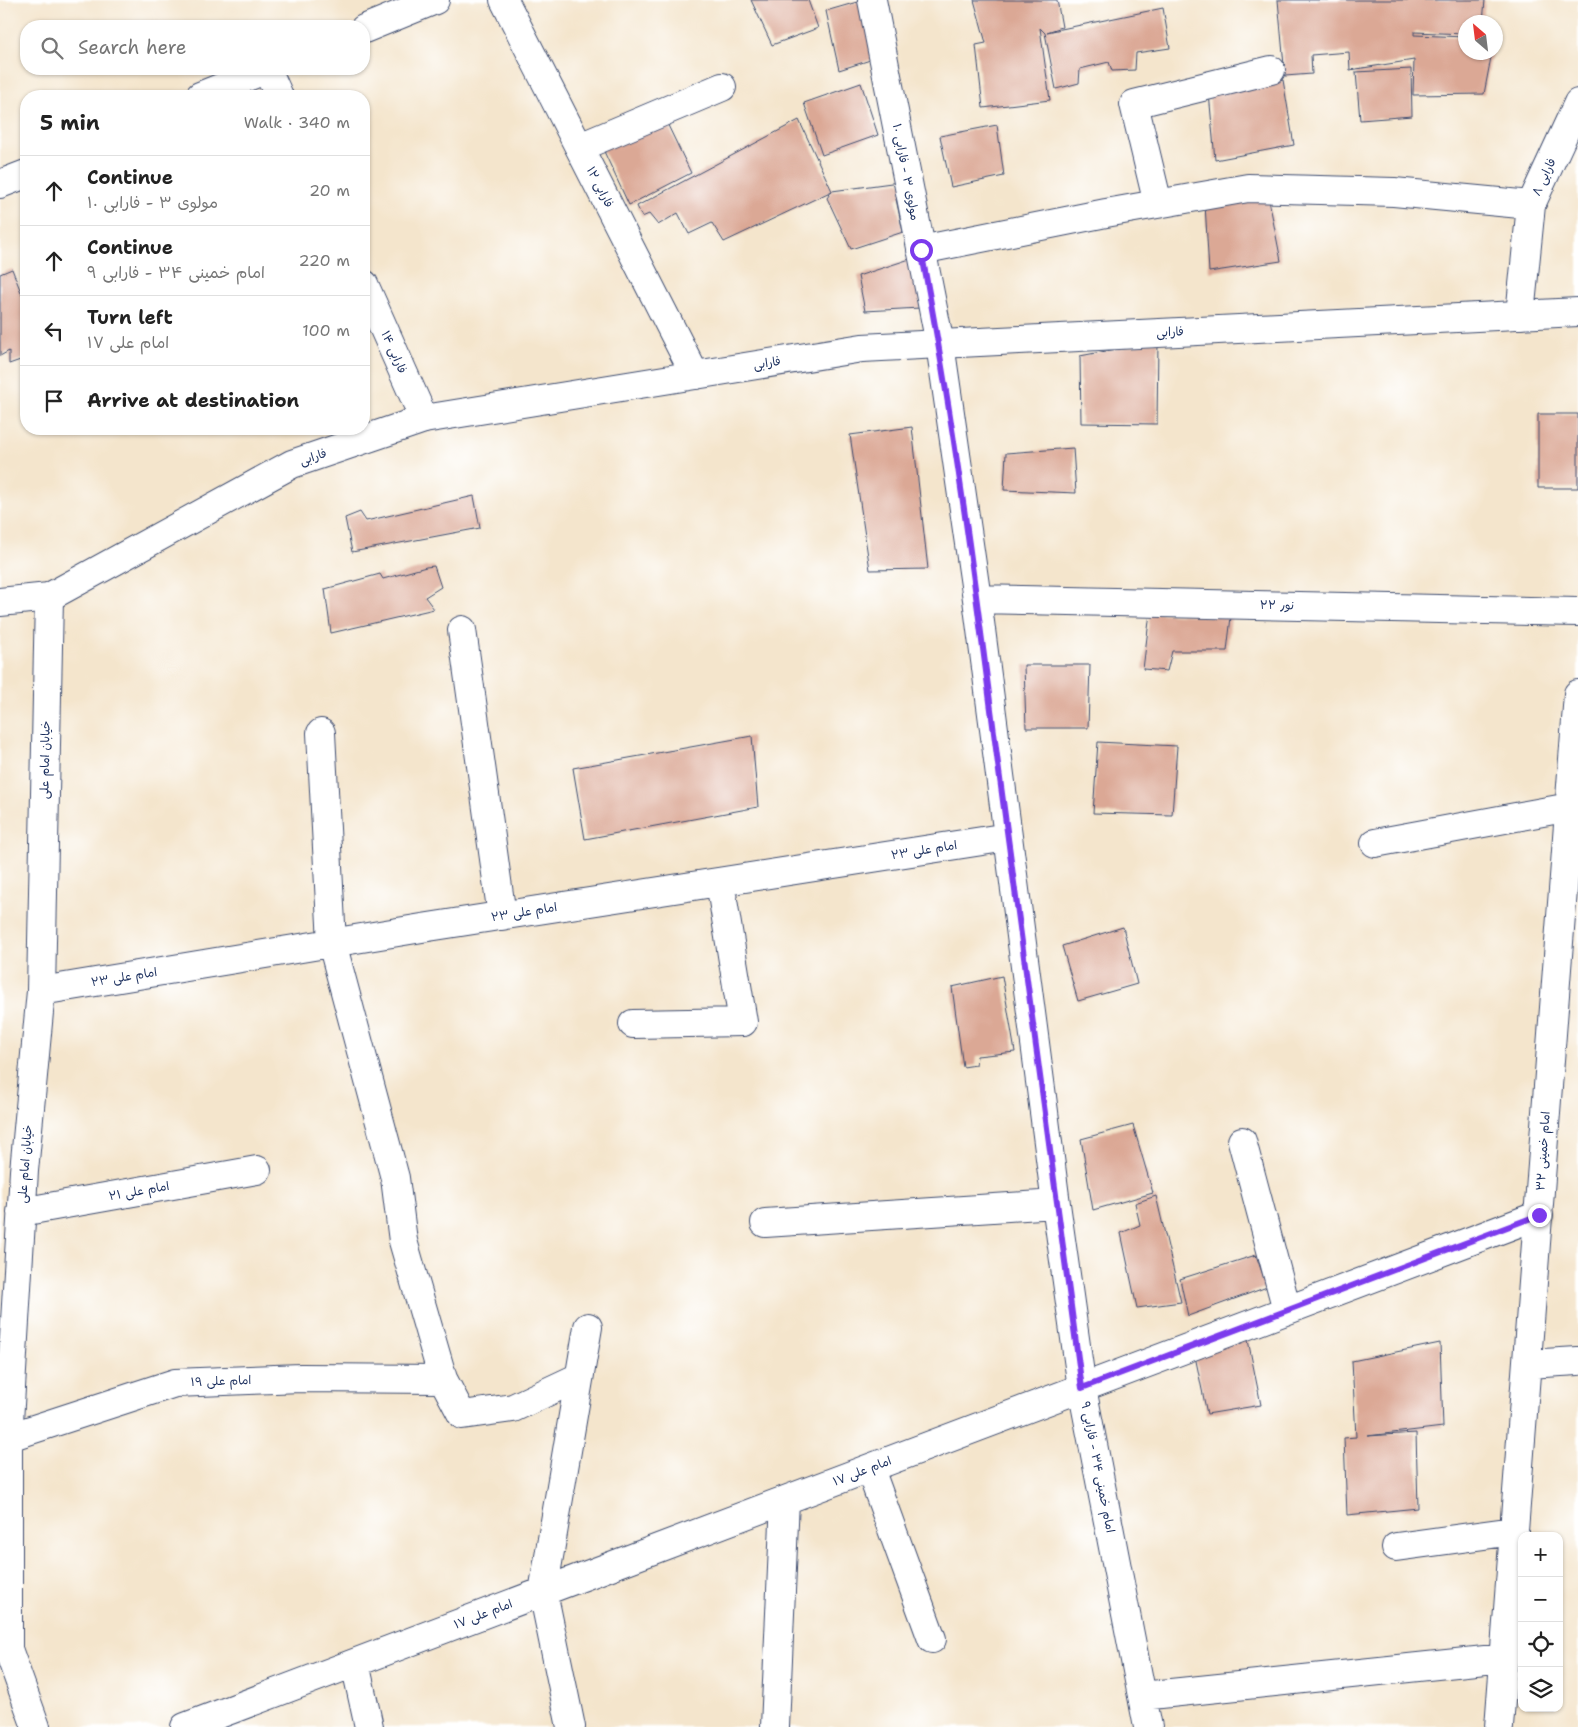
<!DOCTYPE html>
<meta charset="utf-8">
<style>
body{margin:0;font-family:"Shantell Sans","Playpen Sans Arabic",sans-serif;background:#f6f6f6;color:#222}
.controls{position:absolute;right:15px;bottom:15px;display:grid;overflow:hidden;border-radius:10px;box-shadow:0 1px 4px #0004}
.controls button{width:45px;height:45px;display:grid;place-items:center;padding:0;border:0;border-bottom:1px solid #e0e0e0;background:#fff;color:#222;font:25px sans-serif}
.compass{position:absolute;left:1458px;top:15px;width:45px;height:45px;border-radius:50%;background:#fff;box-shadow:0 1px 4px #0004;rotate:332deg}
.stop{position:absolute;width:15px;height:15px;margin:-11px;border:4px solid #7c3aed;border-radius:50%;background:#fff}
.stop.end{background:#7c3aed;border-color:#fff;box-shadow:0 1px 5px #0008}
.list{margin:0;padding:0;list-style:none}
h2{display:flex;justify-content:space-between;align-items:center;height:65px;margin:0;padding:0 20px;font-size:21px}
h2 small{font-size:16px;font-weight:400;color:#767676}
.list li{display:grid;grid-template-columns:32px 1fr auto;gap:15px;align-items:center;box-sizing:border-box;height:70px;padding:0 20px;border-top:1px solid #e0e0e0}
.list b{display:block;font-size:19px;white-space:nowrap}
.list p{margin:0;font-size:16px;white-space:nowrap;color:#767676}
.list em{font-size:16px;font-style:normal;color:#767676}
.icon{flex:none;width:28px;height:28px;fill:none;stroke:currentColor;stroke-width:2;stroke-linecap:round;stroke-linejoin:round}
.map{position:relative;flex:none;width:1578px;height:1727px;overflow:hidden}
.search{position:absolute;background:#fff;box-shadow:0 1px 4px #0004;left:20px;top:20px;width:350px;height:55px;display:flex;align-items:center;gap:12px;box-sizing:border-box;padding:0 18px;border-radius:20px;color:#767676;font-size:19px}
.panel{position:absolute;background:#fff;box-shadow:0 1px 4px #0004;left:20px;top:90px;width:350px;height:345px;border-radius:20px}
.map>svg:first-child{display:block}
.building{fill:#dba895}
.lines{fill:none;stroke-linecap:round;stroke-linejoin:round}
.minor-casing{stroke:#3c4a6e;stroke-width:30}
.tertiary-casing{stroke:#3c4a6e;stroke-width:30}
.minor{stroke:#fff;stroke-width:28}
.tertiary{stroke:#fff;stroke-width:28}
.route{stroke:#7c3aed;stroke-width:6}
.labels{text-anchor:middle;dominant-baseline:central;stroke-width:4;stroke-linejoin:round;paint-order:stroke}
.street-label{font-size:12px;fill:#1b2f5e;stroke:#fff}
</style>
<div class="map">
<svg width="1578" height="1727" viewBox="0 0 1578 1727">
<rect width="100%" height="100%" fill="#fff"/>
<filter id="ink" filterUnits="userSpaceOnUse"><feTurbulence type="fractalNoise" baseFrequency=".02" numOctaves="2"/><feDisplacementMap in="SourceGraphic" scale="10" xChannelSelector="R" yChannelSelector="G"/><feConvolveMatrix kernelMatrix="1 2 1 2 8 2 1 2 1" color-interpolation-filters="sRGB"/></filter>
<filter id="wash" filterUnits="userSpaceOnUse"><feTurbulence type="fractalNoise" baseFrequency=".0096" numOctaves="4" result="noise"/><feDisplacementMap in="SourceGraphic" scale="20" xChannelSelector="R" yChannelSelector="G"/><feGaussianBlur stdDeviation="1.12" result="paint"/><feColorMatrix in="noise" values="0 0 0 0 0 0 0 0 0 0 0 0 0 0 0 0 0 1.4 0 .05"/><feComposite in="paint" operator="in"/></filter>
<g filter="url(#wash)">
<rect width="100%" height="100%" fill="#f4e5cc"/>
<g id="blocks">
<path class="building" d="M 751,0 L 808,0 L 818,28 L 772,45 Z
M 864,0 L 889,54 L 839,70 L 826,11 Z
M 974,0 L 1057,0 L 1062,27 L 1047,32 L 1163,8 L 1170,48 L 1136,53 L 1135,70 L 1112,71 L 1109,62 L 1080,69 L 1079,83 L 1056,89 L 1045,33 L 1040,28 L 1050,100 L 983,108 L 976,45 L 986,43 Z
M 1278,0 L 1485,0 L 1483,22 L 1466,22 L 1466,34 L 1414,32 L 1414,35 L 1466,37 L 1466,52 L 1492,52 L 1484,94 L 1413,95 L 1414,60 L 1350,70 L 1349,52 L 1311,55 L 1312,74 L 1285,76 Z
M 1411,69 L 1412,116 L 1360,120 L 1356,72 Z
M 1283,80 L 1294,145 L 1215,160 L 1209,93 Z
M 861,83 L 878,135 L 822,155 L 804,103 Z
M 664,117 L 691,173 L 629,205 L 601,145 Z
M 799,120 L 832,191 L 724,242 L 712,223 L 689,234 L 678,213 L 658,225 L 649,214 L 642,217 L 637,206 Z
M 997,125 L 1004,176 L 951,187 L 940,136 Z
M 899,182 L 911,191 L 896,199 L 903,232 L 851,249 L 827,198 L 832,191 Z
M 1268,195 L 1281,261 L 1209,272 L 1205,204 Z
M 922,255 L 920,308 L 865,311 L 858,276 Z
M 12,269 L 26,305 L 26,358 L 9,364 L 9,351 L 0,356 L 0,274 Z
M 1158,341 L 1157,424 L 1081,423 L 1080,356 Z
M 1538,414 L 1578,414 L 1578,488 L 1538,488 Z
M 912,427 L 928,569 L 870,570 L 850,435 Z
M 1073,448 L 1076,493 L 1004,490 L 1006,453 Z
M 474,496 L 480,528 L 352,552 L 345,518 L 360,512 L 366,521 Z
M 434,566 L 441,587 L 425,597 L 434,609 L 331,633 L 325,589 L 380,574 L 383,579 L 426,567 Z
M 1150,613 L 1231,617 L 1227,651 L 1172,651 L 1167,671 L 1143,669 Z
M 1024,665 L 1090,665 L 1088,728 L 1026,728 Z
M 752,736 L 758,807 L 585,839 L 573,768 Z
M 1098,742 L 1177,746 L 1172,815 L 1093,813 Z
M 1123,927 L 1137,984 L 1078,1001 L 1062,946 Z
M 1002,976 L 1015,1052 L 977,1056 L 976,1065 L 963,1067 L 952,987 Z
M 1133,1125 L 1153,1193 L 1093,1210 L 1081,1139 Z
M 1156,1196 L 1181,1302 L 1137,1308 L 1121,1233 L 1140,1225 L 1135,1203 Z
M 1256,1255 L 1267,1287 L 1188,1316 L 1180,1279 Z
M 1247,1335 L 1261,1405 L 1207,1414 L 1195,1356 Z
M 1440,1343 L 1443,1427 L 1367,1436 L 1416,1433 L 1418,1508 L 1347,1515 L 1344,1438 L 1356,1437 L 1352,1361 Z"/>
</g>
</g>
<g filter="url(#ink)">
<use href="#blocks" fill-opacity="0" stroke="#3c4a6e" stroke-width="1"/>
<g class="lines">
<g class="minor-casing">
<path id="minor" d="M 504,0 L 695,375
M 872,0 L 940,344 L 977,599 L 1056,1204 L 1082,1388 L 1148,1727
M 364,29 L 435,0
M 267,69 L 279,96
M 200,96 L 267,69
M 580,147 L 722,87
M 0,184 L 26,174
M 1158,204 L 1134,104 L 1271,70
M 921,250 L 1106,213 L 1248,188 L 1394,192 L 1531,205
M 364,284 L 424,419
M 1520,315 L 1531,205 L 1578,103
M 977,599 L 1578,612
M 462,630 L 502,916
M 321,733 L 332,943 L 395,1178 L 403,1241 L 443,1379 L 462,1415 L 513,1408 L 579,1377
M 1375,843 L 1570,807
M 41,991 L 422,928 L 1008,837
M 633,1024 L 743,1022 L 720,882
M 1242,1141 L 1287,1310
M 21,1212 L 257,1170
M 765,1223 L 1056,1204
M 1527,1364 L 1578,1361
M 0,1440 L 175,1383 L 301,1378 L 443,1379
M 870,1469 L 932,1639
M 1396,1547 L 1514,1531
M 355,1663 L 369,1727
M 1142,1696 L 1504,1658
M 36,1727 L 8,1649 L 8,1438 L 24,1171 L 41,991 L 49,597
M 185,1727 L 1539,1215
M 571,1727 L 543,1592 L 588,1327
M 775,1727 L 785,1500
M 1499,1727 L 1578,694"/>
</g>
<g class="tertiary-casing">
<path id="tertiary" d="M 0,602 L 49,597 L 292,464 L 424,419 L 862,348 L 1578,312"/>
</g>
<use href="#minor" class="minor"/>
<use href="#tertiary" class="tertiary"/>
</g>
</g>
<g class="lines" filter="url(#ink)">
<path class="route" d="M 921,250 C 954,420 976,592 998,764 C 1025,972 1053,1180 1082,1388 L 1539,1215"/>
</g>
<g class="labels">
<g class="street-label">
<text transform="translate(906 172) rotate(79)">مولوی ۳ - فارابی ۱۰</text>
<text transform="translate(1544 177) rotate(-65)">فارابی ۸</text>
<text transform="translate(600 187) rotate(63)">فارابی ۱۲</text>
<text transform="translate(1170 332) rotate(-3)">فارابی</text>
<text transform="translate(394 352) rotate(66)">فارابی ۱۴</text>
<text transform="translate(767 363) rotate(-9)">فارابی</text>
<text transform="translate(313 457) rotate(-19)">فارابی</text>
<text transform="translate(1277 605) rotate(1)">نور ۲۲</text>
<text transform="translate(45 760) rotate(-89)">خیابان امام علی</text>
<text transform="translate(924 850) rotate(-9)">امام علی ۲۳</text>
<text transform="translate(524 912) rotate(-9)">امام علی ۲۳</text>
<text transform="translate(124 977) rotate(-9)">امام علی ۲۳</text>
<text transform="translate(1543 1151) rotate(-86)">امام خمینی ۳۲</text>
<text transform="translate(25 1164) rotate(-86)">خیابان امام علی</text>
<text transform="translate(139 1191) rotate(-10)">امام علی ۲۱</text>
<text transform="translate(221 1381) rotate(-2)">امام علی ۱۹</text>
<text transform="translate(1098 1467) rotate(79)">امام خمینی ۳۴ - فارابی ۹</text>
<text transform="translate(862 1471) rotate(-21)">امام علی ۱۷</text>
<text transform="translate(483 1614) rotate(-21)">امام علی ۱۷</text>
</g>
</g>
</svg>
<div class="controls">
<button>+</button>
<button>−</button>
<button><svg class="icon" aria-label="locate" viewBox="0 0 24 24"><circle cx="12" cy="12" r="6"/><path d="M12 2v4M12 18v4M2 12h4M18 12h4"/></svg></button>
<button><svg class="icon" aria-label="layers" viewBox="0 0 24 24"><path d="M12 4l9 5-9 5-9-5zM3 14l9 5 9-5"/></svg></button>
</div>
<svg class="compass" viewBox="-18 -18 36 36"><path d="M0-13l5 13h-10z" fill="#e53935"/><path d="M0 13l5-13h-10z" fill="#767676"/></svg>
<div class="stop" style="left:921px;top:250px"></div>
<div class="stop end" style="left:1539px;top:1215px"></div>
<div class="search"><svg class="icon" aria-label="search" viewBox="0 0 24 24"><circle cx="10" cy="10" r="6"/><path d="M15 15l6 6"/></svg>Search here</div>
<section class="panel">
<h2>5 min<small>Walk · 340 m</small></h2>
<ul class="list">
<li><svg class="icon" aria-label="ahead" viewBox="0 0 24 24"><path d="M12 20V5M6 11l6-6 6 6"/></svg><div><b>Continue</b><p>مولوی ۳ - فارابی ۱۰</p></div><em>20 m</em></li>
<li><svg class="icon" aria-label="ahead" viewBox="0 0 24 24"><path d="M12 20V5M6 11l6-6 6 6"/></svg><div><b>Continue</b><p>امام خمینی ۳۴ - فارابی ۹</p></div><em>220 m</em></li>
<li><svg class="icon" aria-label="left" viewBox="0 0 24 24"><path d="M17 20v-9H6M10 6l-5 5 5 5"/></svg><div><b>Turn left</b><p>امام علی ۱۷</p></div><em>100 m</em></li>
<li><svg class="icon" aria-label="arrive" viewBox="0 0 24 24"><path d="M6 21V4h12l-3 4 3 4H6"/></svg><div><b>Arrive at destination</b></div></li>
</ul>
</section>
</div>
